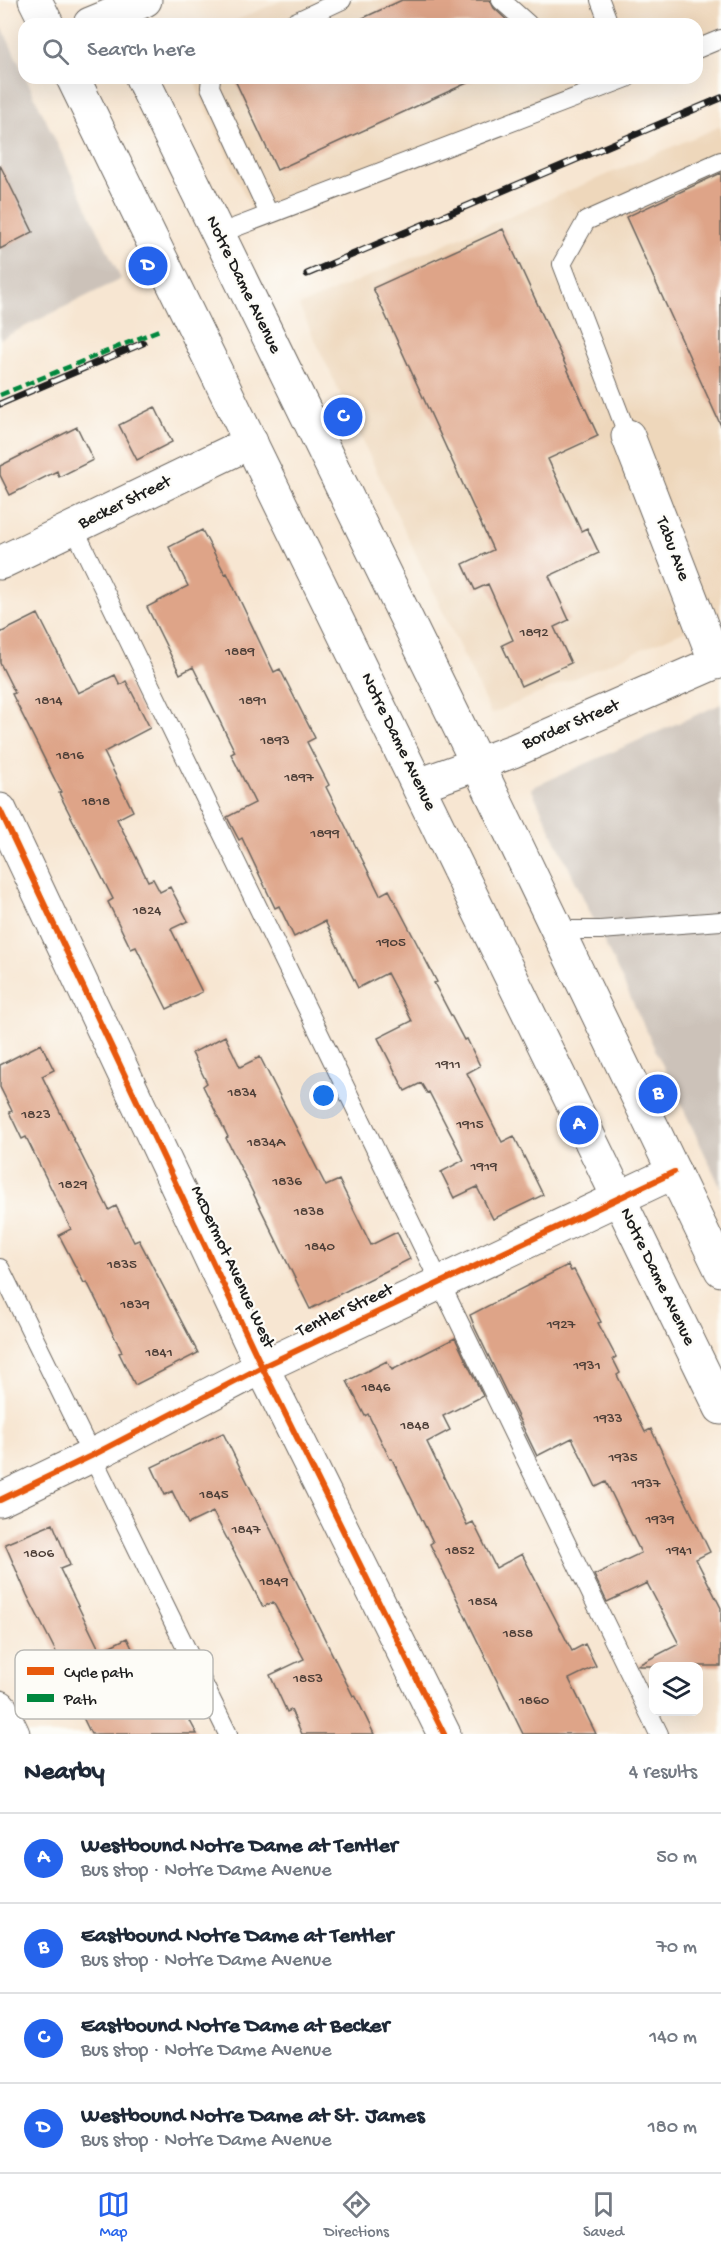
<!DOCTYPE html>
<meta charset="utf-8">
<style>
body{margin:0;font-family:"Gochi Hand",sans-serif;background:#f6f6f7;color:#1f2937}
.controls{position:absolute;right:18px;bottom:18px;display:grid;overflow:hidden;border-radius:12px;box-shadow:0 6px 24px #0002}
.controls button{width:54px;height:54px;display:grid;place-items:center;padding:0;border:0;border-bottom:2px solid #e0e1e3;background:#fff;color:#1f2937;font:30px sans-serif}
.you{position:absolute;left:324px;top:1096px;width:21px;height:21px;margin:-15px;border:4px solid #fff;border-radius:50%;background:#1a73e8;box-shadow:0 0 0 9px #1a73e833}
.badge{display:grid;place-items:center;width:39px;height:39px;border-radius:50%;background:#2563eb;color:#fff;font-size:20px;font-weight:700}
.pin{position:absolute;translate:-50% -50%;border:3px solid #fff;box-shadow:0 2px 6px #0006}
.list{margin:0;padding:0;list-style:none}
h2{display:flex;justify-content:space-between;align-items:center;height:78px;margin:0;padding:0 24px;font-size:26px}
h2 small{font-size:20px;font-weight:400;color:#747a83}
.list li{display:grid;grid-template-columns:39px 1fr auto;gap:18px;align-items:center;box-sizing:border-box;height:90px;padding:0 24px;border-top:2px solid #e0e1e3}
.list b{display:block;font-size:22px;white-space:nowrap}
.list p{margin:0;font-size:20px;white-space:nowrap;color:#747a83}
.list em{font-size:20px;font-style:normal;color:#747a83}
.icon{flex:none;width:33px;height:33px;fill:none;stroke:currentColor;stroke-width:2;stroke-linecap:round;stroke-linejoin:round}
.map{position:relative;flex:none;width:721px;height:1734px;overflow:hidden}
.search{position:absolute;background:#fff;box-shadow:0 6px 24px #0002;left:18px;right:18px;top:18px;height:66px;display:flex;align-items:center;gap:15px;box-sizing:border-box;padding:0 21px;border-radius:18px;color:#747a83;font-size:22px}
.sheet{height:438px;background:#fff}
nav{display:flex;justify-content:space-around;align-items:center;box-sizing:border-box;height:84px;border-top:2px solid #e0e1e3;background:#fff;font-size:16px;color:#747a83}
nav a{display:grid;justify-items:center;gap:3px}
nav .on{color:#2563eb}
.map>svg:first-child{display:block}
.built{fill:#eed7bb}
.industrial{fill:#ccc2b9}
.building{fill:#dea488}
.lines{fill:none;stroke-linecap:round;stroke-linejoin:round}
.service-casing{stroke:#69635c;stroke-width:20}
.minor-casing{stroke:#69635c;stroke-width:35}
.tertiary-casing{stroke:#69635c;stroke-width:35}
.secondary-casing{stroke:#69635c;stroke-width:35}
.service{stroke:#fff;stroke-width:18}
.minor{stroke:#fff;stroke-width:33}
.tertiary{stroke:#fff;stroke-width:33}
.secondary{stroke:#fff;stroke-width:33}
.rail-casing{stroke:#1c1c1c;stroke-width:7}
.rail{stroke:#fdfcf7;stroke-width:4.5;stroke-dasharray:14;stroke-linecap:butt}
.quiet{stroke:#00873e;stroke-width:4.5;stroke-dasharray:9 4.5;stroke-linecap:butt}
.cycleway-casing{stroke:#fdfcf7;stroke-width:10}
.cycleway{stroke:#e8590c;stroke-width:6}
.labels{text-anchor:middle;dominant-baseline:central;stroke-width:4.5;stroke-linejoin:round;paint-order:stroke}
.number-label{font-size:15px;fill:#4c3e37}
.street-label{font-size:18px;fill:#1c1c1c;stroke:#fdfcf7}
.key{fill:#fdfcf7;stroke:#bab9b5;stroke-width:1.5}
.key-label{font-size:16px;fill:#1c1c1c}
</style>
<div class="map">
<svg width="721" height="1734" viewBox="0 0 721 1734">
<rect width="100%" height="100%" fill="#fdfcf7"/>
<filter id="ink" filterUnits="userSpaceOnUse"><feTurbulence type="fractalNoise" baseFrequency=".0167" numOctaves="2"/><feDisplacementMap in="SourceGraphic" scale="12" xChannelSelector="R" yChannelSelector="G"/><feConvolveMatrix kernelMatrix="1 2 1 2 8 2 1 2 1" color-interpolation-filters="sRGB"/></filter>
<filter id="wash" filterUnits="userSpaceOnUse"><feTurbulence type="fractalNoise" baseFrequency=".008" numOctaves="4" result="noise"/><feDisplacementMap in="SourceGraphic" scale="24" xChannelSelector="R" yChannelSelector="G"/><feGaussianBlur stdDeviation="1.35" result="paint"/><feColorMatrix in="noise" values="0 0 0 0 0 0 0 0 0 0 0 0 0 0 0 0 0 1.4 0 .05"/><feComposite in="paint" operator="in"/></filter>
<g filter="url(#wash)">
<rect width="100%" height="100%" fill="#f7e6d2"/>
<path class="built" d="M 283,0 L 721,0 L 721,28 L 697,38 L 697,24 L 228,24 Z
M 195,78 L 605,78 L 259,227 L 197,88 Z
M 721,126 L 721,615 L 491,714 L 299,306 Z"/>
<path class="industrial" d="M 0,23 L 24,74 L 24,78 L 26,78 L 121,279 L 0,339 Z
M 721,704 L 721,1188 L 531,788 Z"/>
<g id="blocks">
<path class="building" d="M 402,0 L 490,0 L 494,8 L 511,24 L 350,24 Z
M 234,78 L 478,78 L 277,170 Z
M 0,165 L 33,232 L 0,249 Z
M 721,173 L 721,426 L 626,217 Z
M 503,229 L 598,436 L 548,459 L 581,531 L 587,528 L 599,553 L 549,576 L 569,620 L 554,627 L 571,663 L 521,686 L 502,645 L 513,640 L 488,584 L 475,590 L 463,564 L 493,550 L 373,288 Z
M 155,407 L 172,442 L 137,460 L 119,425 Z
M 77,427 L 93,460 L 59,477 L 57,471 L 10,495 L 0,475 L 0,466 Z
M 202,530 L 225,574 L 227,573 L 274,672 L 280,669 L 315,738 L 307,742 L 329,785 L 326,787 L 380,895 L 389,890 L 437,982 L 434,983 L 464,1040 L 467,1039 L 480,1066 L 467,1073 L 502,1142 L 514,1136 L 543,1195 L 493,1219 L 477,1187 L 454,1198 L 441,1172 L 464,1160 L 429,1092 L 427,1093 L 421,1083 L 405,1091 L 378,1038 L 412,1021 L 387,973 L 358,988 L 325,921 L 294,937 L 279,906 L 275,908 L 242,838 L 239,840 L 227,817 L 255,803 L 231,754 L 235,752 L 193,667 L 180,674 L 147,607 L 188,586 L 169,547 Z
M 38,614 L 78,693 L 115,675 L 120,685 L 126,681 L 150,728 L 104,752 L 133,811 L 117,819 L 148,881 L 153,879 L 160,892 L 170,887 L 188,921 L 171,929 L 202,992 L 167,1009 L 136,947 L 131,949 L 108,902 L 113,899 L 59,793 L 61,792 L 12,694 L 15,693 L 0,663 L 0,633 Z
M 225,1036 L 240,1067 L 260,1057 L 326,1186 L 339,1180 L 371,1245 L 397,1232 L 410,1259 L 310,1309 L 226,1138 L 228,1137 L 203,1086 L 207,1083 L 192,1053 Z
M 41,1044 L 54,1070 L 42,1076 L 109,1210 L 116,1206 L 134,1242 L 139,1240 L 198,1353 L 135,1385 L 119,1353 L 122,1352 L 87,1282 L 84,1283 L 59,1235 L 71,1229 L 26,1137 L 22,1139 L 9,1112 L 12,1111 L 0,1087 L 0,1065 Z
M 568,1265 L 571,1271 L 574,1270 L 601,1322 L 598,1323 L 616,1357 L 613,1359 L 620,1373 L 617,1375 L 645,1432 L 651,1429 L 710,1552 L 696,1559 L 721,1608 L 721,1666 L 639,1666 L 638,1665 L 679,1644 L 647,1583 L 607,1602 L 594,1575 L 641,1553 L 606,1482 L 596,1487 L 572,1438 L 537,1456 L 475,1328 L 470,1315 Z
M 455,1338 L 483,1396 L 443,1416 L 450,1430 L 427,1442 L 467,1525 L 473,1522 L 496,1568 L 522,1554 L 572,1651 L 585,1644 L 596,1666 L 569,1679 L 596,1734 L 523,1734 L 430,1544 L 433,1542 L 392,1459 L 390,1459 L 368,1414 L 365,1416 L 347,1381 L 387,1361 L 392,1370 Z
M 223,1433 L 353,1696 L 355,1695 L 374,1734 L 302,1734 L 291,1710 L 287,1712 L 270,1675 L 304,1659 L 273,1602 L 263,1607 L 213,1512 L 188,1524 L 172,1491 L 165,1495 L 152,1467 Z
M 53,1524 L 70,1565 L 60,1569 L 100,1651 L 127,1638 L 160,1706 L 177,1697 L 197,1734 L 91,1734 L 77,1705 L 82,1703 L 27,1595 L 5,1544 Z"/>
</g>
</g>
<g filter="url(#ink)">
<use href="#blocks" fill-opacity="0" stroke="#69635c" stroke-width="1.5"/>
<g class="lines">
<g class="service-casing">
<path id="service" d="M 501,0 L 528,24
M 600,0 L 609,24
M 291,24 L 342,0
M 697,49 L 721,39
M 211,78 L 210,87 L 269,214
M 218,234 L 627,78
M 628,436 L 562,264 L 586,221 L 721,161
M 74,528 L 659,1734
M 557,930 L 600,930 L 721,921
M 0,1268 L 228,1734"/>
</g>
<g class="minor-casing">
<path id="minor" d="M 628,436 L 716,663
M 0,563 L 251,442
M 419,785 L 513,751 L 721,660
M 0,810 L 262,1367 L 444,1734
M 0,1500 L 91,1456 L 262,1367 L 674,1172
M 0,1707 L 13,1734"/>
</g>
<g class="tertiary-casing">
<path id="tertiary" d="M 90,24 L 112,15"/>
</g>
<g class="secondary-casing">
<path id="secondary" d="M 35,0 L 47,24
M 112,15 L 145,0
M 73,78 L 721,1408
M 142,78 L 478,765 L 721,1270"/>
</g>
<use href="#service" class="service"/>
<use href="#minor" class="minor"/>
<use href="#tertiary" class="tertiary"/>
<use href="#secondary" class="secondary"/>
<g class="rail-casing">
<path id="rail" d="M 307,274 L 721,98
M 0,404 L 143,343"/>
</g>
<use href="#rail" class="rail"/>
<path class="quiet" d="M 0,395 L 159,330"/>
<g class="cycleway-casing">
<path id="cycleway" d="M 0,810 L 262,1367 L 444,1734
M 0,1500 L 91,1456 L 262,1367 L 674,1172"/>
</g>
<use href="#cycleway" class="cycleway"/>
</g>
</g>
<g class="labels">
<g class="number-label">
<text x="534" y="633">1892</text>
<text x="240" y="652">1889</text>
<text x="49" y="701">1814</text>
<text x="253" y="701">1891</text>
<text x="275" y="741">1893</text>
<text x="70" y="756">1816</text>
<text x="299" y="778">1897</text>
<text x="96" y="802">1818</text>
<text x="325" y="834">1899</text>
<text x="147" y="911">1824</text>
<text x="391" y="943">1905</text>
<text x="448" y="1065">1911</text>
<text x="242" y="1093">1834</text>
<text x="36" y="1115">1823</text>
<text x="470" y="1125">1915</text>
<text x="266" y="1143">1834A</text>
<text x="484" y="1167">1919</text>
<text x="287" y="1182">1836</text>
<text x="73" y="1185">1829</text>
<text x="309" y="1212">1838</text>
<text x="320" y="1247">1840</text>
<text x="122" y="1265">1835</text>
<text x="135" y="1305">1839</text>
<text x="561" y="1325">1927</text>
<text x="159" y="1353">1841</text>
<text x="587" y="1366">1931</text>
<text x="376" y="1388">1846</text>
<text x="608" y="1419">1933</text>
<text x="415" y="1426">1848</text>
<text x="623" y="1458">1935</text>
<text x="646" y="1484">1937</text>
<text x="214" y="1495">1845</text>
<text x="660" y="1520">1939</text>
<text x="246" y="1530">1847</text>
<text x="460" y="1551">1852</text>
<text x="679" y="1551">1941</text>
<text x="39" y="1554">1806</text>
<text x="274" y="1582">1849</text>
<text x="483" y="1602">1854</text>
<text x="518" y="1634">1858</text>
<text x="308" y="1679">1853</text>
<text x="534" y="1701">1860</text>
</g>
<g class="street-label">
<text transform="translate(243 285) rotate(64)">Notre Dame Avenue</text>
<text transform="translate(125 503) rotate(-26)">Becker Street</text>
<text transform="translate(672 549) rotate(69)">Tabu Ave</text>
<text transform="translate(571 725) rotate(-23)">Border Street</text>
<text transform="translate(398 742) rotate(64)">Notre Dame Avenue</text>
<text transform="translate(232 1267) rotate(65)">McDermot Avenue West</text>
<text transform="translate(657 1277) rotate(64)">Notre Dame Avenue</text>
<text transform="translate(345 1311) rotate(-25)">Tentler Street</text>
</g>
</g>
<rect x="15" y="1650" width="198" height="69" rx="9" class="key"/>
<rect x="27" y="1667" width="27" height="8" fill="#e8590c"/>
<rect x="27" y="1694" width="27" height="8" fill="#00873e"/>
<g class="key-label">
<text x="64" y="1677">Cycle path</text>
<text x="64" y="1704">Path</text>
</g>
</svg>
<div class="controls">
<button><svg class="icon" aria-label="layers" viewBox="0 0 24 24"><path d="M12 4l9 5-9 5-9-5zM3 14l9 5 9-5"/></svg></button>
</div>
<div class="you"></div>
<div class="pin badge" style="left:579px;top:1125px">A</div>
<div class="pin badge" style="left:658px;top:1094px">B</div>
<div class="pin badge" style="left:343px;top:417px">C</div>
<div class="pin badge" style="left:148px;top:266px">D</div>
<div class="search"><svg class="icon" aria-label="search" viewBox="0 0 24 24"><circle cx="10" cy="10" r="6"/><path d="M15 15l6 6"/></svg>Search here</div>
</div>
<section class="sheet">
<h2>Nearby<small>4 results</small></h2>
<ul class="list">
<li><span class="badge">A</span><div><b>Westbound Notre Dame at Tentler</b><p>Bus stop · Notre Dame Avenue</p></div><em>50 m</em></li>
<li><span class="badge">B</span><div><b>Eastbound Notre Dame at Tentler</b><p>Bus stop · Notre Dame Avenue</p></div><em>70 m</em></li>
<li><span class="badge">C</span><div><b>Eastbound Notre Dame at Becker</b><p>Bus stop · Notre Dame Avenue</p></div><em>140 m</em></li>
<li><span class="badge">D</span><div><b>Westbound Notre Dame at St. James</b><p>Bus stop · Notre Dame Avenue</p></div><em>180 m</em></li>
</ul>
</section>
<nav>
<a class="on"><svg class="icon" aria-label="map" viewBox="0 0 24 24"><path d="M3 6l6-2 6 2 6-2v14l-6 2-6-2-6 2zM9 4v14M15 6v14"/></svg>Map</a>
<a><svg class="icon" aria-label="directions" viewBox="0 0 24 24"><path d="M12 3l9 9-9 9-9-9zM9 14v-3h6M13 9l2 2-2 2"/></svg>Directions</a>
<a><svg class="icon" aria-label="saved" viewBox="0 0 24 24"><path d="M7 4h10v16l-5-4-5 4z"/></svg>Saved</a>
</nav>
